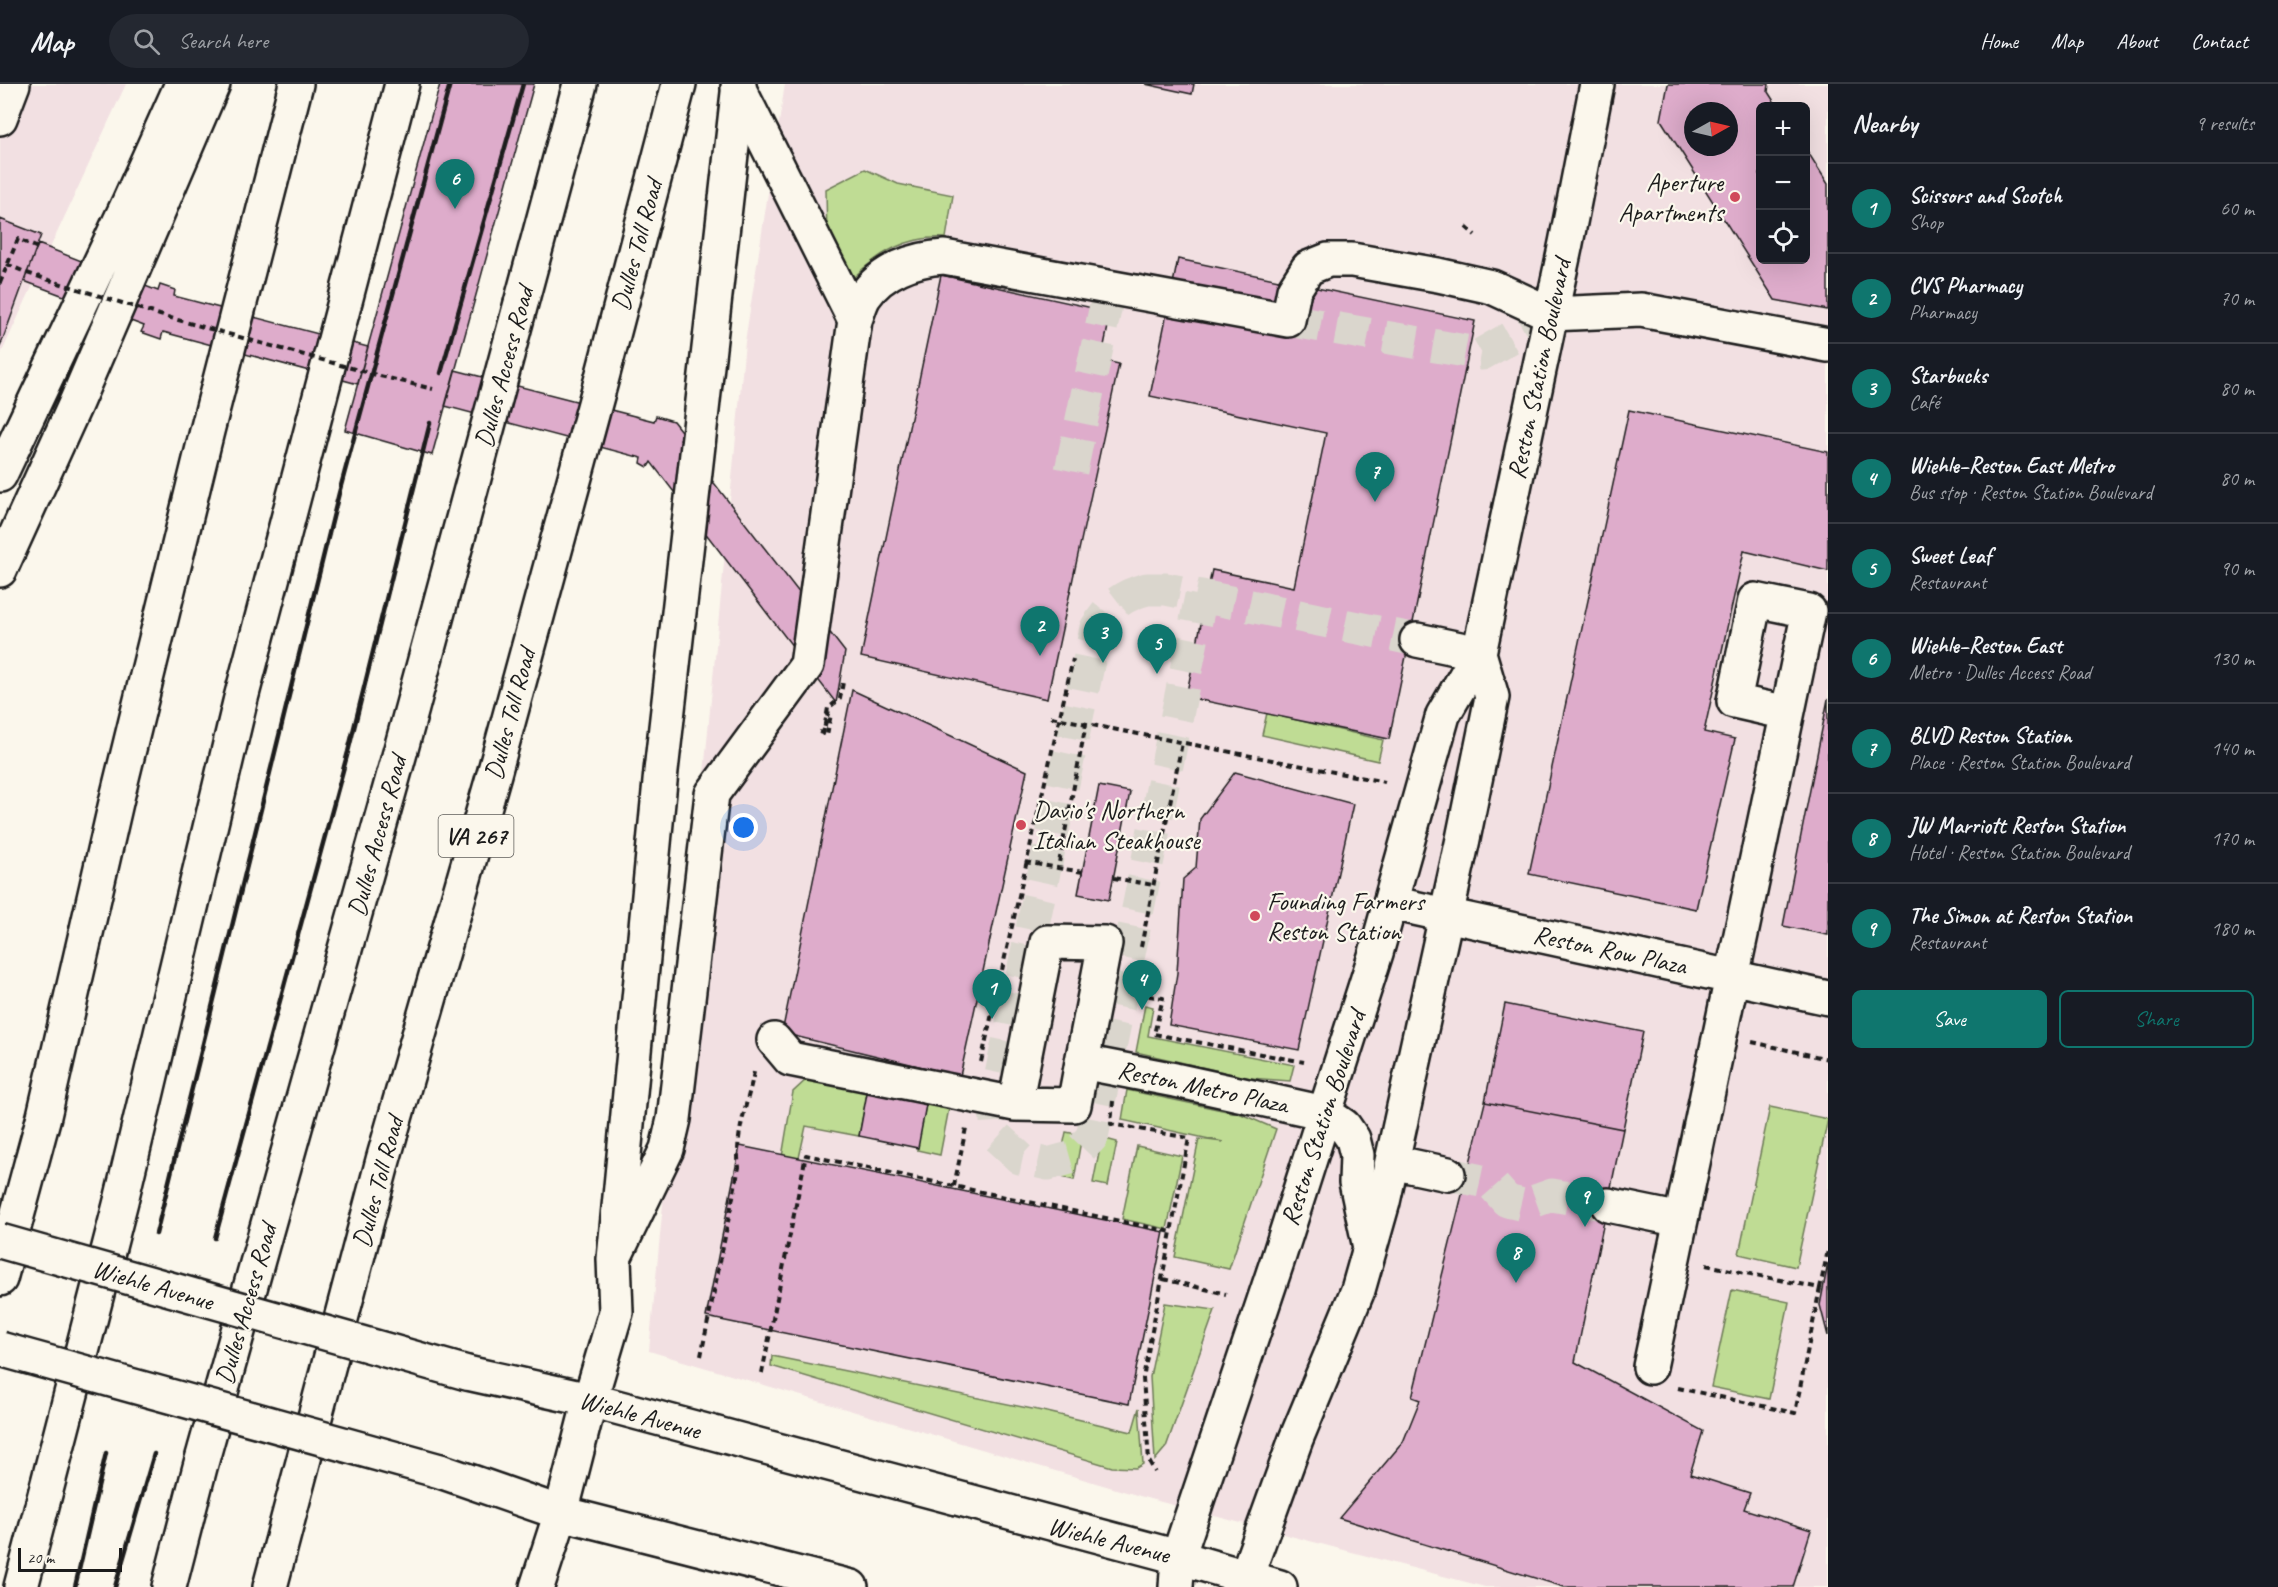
<!DOCTYPE html>
<meta charset="utf-8">
<style>
body{margin:0;font-family:Caveat,sans-serif;background:#242831;color:#f1f3f6}
.controls{position:absolute;right:18px;top:18px;display:grid;overflow:hidden;border-radius:9px;box-shadow:0 6px 24px #0002}
.controls button{width:54px;height:54px;display:grid;place-items:center;padding:0;border:0;border-bottom:2px solid #363941;background:#171b24;color:#f1f3f6;font:30px sans-serif}
.compass{position:absolute;left:1684px;top:18px;width:54px;height:54px;border-radius:50%;background:#171b24;box-shadow:0 6px 24px #0002;rotate:82deg}
.scale{position:absolute;left:18px;bottom:15px;width:104px;box-sizing:border-box;padding-left:6px;border:3px solid #1c1c1c;border-top:0;font-size:16px;line-height:21px;white-space:nowrap;color:#1c1c1c;-webkit-text-stroke:4px #fbf7ec;paint-order:stroke}
.you{position:absolute;left:744px;top:744px;width:21px;height:21px;margin:-15px;border:4px solid #fff;border-radius:50%;background:#1a73e8;box-shadow:0 0 0 9px #1a73e833}
.badge{display:grid;place-items:center;width:39px;height:39px;border-radius:50%;background:#0f766e;color:#fff;font-size:20px;font-weight:700}
.pin{position:absolute;translate:-50% -50px;filter:drop-shadow(0 2px 3px #0008)}
.pin::after{content:'';position:absolute;top:32px;width:21px;height:18px;background:inherit;clip-path:polygon(0 0,100% 0,50% 100%)}
.list{margin:0;padding:0;list-style:none}
h2{display:flex;justify-content:space-between;align-items:center;height:78px;margin:0;padding:0 24px;font-size:26px}
h2 small{font-size:20px;font-weight:400;color:#9ea1a6}
.list li{display:grid;grid-template-columns:39px 1fr auto;gap:18px;align-items:center;box-sizing:border-box;height:90px;padding:0 24px;border-top:2px solid #363941}
.list b{display:block;font-size:22px;white-space:nowrap}
.list p{margin:0;font-size:20px;white-space:nowrap;color:#9ea1a6}
.list em{font-size:20px;font-style:normal;color:#9ea1a6}
.actions{display:flex;gap:12px;padding:18px 24px}
.actions a{flex:1;padding:14px 0;border:2px solid #0f766e;border-radius:9px;text-align:center;font-size:21px;color:#0f766e}
.actions .main{background:#0f766e;color:#fff}
.icon{flex:none;width:33px;height:33px;fill:none;stroke:currentColor;stroke-width:2;stroke-linecap:round;stroke-linejoin:round}
.map{position:relative;flex:none;width:1828px;height:1503px;overflow:hidden}
header{display:flex;align-items:center;gap:36px;box-sizing:border-box;height:84px;padding:0 30px;background:#171b24;border-bottom:2px solid #363941}
header strong{font-size:28px}
nav{display:flex;gap:33px;margin-inline-start:auto;font-size:21px}
.search{width:420px;height:54px;background:#242831;display:flex;align-items:center;gap:15px;box-sizing:border-box;padding:0 21px;border-radius:33px;color:#9ea1a6;font-size:22px}
main{display:flex}
aside{flex:1;background:#171b24}
.map>svg:first-child{display:block}
.built{fill:#f2e0e2;fill-rule:evenodd}
.green{fill:#bfdc94;stroke:#6e7c58;stroke-width:1.5}
.building{fill:#deaccb;stroke:#1c1c1c;stroke-width:1.5;fill-rule:evenodd}
.lines{fill:none;stroke-linecap:round;stroke-linejoin:round}
.minor-tunnel{stroke:#dad6cd;stroke-width:33;stroke-dasharray:33 16;stroke-linecap:butt}
.minor-casing{stroke:#1c1c1c;stroke-width:38}
.major-casing{stroke:#1c1c1c;stroke-width:38}
.highway-casing{stroke:#1c1c1c;stroke-width:38}
.path{stroke:#1c1c1c;stroke-width:4;stroke-dasharray:6 4.5;stroke-linecap:butt}
.minor{stroke:#fbf7ec;stroke-width:33}
.major{stroke:#fbf7ec;stroke-width:33}
.highway{stroke:#fbf7ec;stroke-width:33}
.rail{stroke:#1c1c1c;stroke-width:4.5}
.major-bridge-casing{stroke:#1c1c1c;stroke-width:38;stroke-linecap:butt}
.path-bridge{stroke:#1c1c1c;stroke-width:4;stroke-dasharray:6 4.5;stroke-linecap:butt}
.major-bridge{stroke:#fbf7ec;stroke-width:33}
.poi-dot{fill:#d1495b;stroke:#fbf7ec;stroke-width:2}
.labels{text-anchor:middle;dominant-baseline:central;stroke-width:4.5;stroke-linejoin:round;paint-order:stroke}
.shield{fill:#fbf7ec;stroke:#5f5e5a;stroke-width:1.5}
.shield-label{font-size:24px;font-weight:bold;fill:#1c1c1c}
.poi-label{font-size:26px;fill:#1c1c1c;stroke:#fbf7ec;text-anchor:start}
.street-label{font-size:26px;fill:#1c1c1c;stroke:#fbf7ec}
</style>
<header>
<strong>Map</strong>
<div class="search"><svg class="icon" aria-label="search" viewBox="0 0 24 24"><circle cx="10" cy="10" r="6"/><path d="M15 15l6 6"/></svg>Search here</div>
<nav><a>Home</a><a>Map</a><a>About</a><a>Contact</a></nav>
</header>
<main>
<div class="map">
<svg width="1828" height="1503" viewBox="0 0 1828 1503">
<rect width="100%" height="100%" fill="#fbf7ec"/>
<filter id="ink" filterUnits="userSpaceOnUse"><feTurbulence type="fractalNoise" baseFrequency=".0167" numOctaves="2"/><feDisplacementMap in="SourceGraphic" scale="12" xChannelSelector="R" yChannelSelector="G"/><feConvolveMatrix kernelMatrix="1 2 1 2 8 2 1 2 1" color-interpolation-filters="sRGB"/></filter>
<g filter="url(#ink)">
<path class="built" d="M 0,0 L 126,0 L 0,272 Z
M 785,0 L 1828,0 L 1828,1503 L 1485,1503 L 1150,1415 L 649,1267 L 745,258 ZM 1760,22 L 1806,22 L 1806,176 L 1760,176 ZM 1693,27 L 1729,27 L 1729,63 L 1693,63 Z"/>
<path class="green" d="M 865,85 L 898,100 L 953,111 L 946,154 C 908,151 879,169 853,194 L 827,155 L 826,105 Z
M 1267,629 L 1383,656 L 1378,677 L 1262,651 Z
M 1145,921 L 1153,923 L 1148,952 L 1294,981 L 1290,997 L 1250,994 L 1136,968 Z
M 808,994 L 868,1005 L 859,1052 L 806,1042 L 797,1083 L 780,1085 L 793,1008 Z
M 1127,1006 L 1241,1030 L 1276,1045 L 1229,1185 L 1175,1173 L 1199,1055 L 1223,1058 L 1122,1036 Z
M 926,1020 L 949,1024 L 940,1071 L 917,1066 Z
M 1770,1023 L 1828,1035 L 1796,1183 L 1739,1170 Z
M 1066,1048 L 1082,1051 L 1074,1096 L 1057,1092 Z
M 1102,1054 L 1117,1058 L 1108,1102 L 1093,1099 Z
M 1137,1062 L 1182,1072 L 1167,1145 L 1122,1135 Z
M 1732,1206 L 1789,1218 L 1769,1315 L 1711,1303 Z
M 1165,1219 L 1215,1226 L 1166,1363 L 1155,1376 L 1150,1293 Z
M 772,1272 L 1047,1328 L 1132,1348 L 1139,1324 L 1143,1380 L 1136,1384 L 1112,1383 L 771,1282 Z"/>
<path class="building" d="M 440,0 L 534,0 L 432,371 L 345,346 Z
M 1145,0 L 1194,0 L 1192,10 Z
M 1668,0 L 1769,0 L 1768,8 L 1777,22 L 1760,22 L 1760,176 L 1806,176 L 1806,65 L 1828,100 L 1828,226 L 1775,216 L 1661,36 ZM 1693,27 L 1729,27 L 1729,63 L 1693,63 Z
M 0,135 L 41,151 L 0,263 Z
M 38,160 L 158,207 L 160,201 L 175,206 L 174,212 L 368,263 L 358,300 L 163,248 L 161,255 L 141,248 L 144,242 L 24,197 Z
M 1178,175 L 1475,237 L 1389,655 L 1186,613 L 1212,486 L 1294,503 L 1326,349 L 1150,312 Z
M 941,191 L 1111,228 L 1101,276 L 1119,280 L 1047,615 L 861,573 Z
M 455,286 L 654,337 L 656,332 L 673,337 L 684,351 L 680,355 L 845,568 L 836,619 L 651,378 L 648,383 L 641,379 L 642,374 L 445,322 Z
M 1629,326 L 1828,368 L 1828,487 L 1744,467 L 1704,648 L 1735,655 L 1696,825 L 1529,790 Z
M 852,606 L 1027,687 L 960,992 L 782,949 Z
M 1828,615 L 1828,851 L 1783,842 Z
M 1235,688 L 1353,720 L 1299,966 L 1169,941 L 1177,889 L 1183,795 L 1196,784 L 1200,735 Z
M 1099,702 L 1130,708 L 1109,816 L 1078,810 Z
M 1505,920 L 1643,948 L 1623,1045 L 1485,1018 Z
M 869,998 L 928,1010 L 918,1064 L 859,1052 Z
M 1485,1018 L 1623,1045 L 1575,1278 L 1703,1347 L 1690,1390 L 1750,1409 L 1744,1425 L 1811,1446 L 1793,1503 L 1564,1503 L 1339,1434 L 1403,1358 L 1420,1316 L 1412,1313 Z
M 740,1062 L 1164,1148 L 1129,1320 L 706,1233 Z
M 1828,1179 L 1828,1252 L 1820,1221 Z"/>
<g class="lines">
<path class="minor-tunnel" d="M 1288,236 L 1482,270 L 1551,230
M 1071,387 L 1110,202
M 1147,505 L 1166,505 L 1201,512 L 1092,1053 L 1073,1073 L 1048,1080 L 1020,1074 L 997,1053 L 995,1019 L 1096,544 C 1111,522 1120,512 1147,505 Z
M 1201,512 L 1417,556
M 1448,1090 L 1491,1099 L 1507,1117 L 1524,1121 L 1552,1111 L 1608,1121"/>
<g class="minor-casing">
<path id="minor" d="M 738,3 L 855,236
M 0,34 L 13,0
M 1417,556 L 1479,569
M 1391,819 L 1828,914
M 774,956 L 790,975 L 1015,1020
M 1082,978 L 1074,1021 L 1015,1020 L 1047,858 L 1105,859 L 1082,978 L 1175,996 L 1325,1029 L 1344,1042 L 1353,1055 L 1357,1071 L 1356,1098 L 1369,1159
M 1392,1078 L 1448,1090
M 1608,1121 L 1681,1136
M 615,1172 L 667,1065 L 674,1035 L 712,710 L 807,581 L 855,236 C 858,229 860,220 864,213 C 882,186 914,175 944,173 L 1288,236 L 1294,206 L 1308,184 L 1328,176 L 1352,176 L 1438,191 L 1492,203 L 1551,230 L 1641,226 L 1828,261
M 1650,1283 L 1809,527 L 1755,516 L 1734,617 L 1787,629
M 1176,1503 L 1178,1473 L 1278,1175 L 1376,869 L 1443,631 L 1479,569 L 1566,159 L 1597,0
M 1238,1503 L 1246,1493 L 1296,1355 L 1358,1206 L 1383,1118 L 1463,755 L 1492,613 L 1479,569"/>
</g>
<g class="major-casing">
<path id="major" d="M 467,1289 L 590,1316 L 1178,1473 L 1280,1503
M 440,1387 L 561,1429 L 851,1503"/>
</g>
<g class="highway-casing">
<path id="highway" d="M 0,391 L 129,118 L 182,0
M 0,486 L 75,321 L 213,0
M 0,1195 L 44,1032 L 117,714 L 207,347 L 296,0
M 21,1503 L 121,1117 L 240,618 L 402,0
M 169,1503 L 200,1383 L 401,665 L 580,0
M 270,1503 L 383,1076 L 494,690 L 600,301 L 679,0
M 537,1503 L 561,1429 L 590,1316 L 616,1228 L 614,1175 L 661,687 L 739,0"/>
</g>
<path class="path" d="M 1466,143 L 1475,151
M 7,180 L 27,189
M 0,199 L 18,155 L 38,164
M 380,292 L 433,305
M 1051,633 L 1385,698
M 819,648 L 823,649 L 828,629 L 831,630 L 827,651 L 823,650 L 828,624 L 840,615 L 843,598
M 1025,778 L 1058,784
M 1083,788 L 1058,784 L 1086,640
M 1114,794 L 1153,801
M 1141,863 L 1182,659
M 1132,906 L 1131,909 L 1163,914 L 1154,950 L 1304,978
M 1752,958 L 1828,975
M 981,978 L 1073,575
M 1113,1017 L 1111,1040 L 1189,1054 L 1143,1294 L 1149,1377 L 1155,1388
M 954,1102 L 966,1044
M 1706,1181 L 1820,1204 L 1828,1166
M 1163,1195 L 1226,1210
M 701,1272 L 739,1083 C 734,1053 748,1018 754,988
M 762,1289 L 806,1071 L 1172,1148
M 1678,1304 L 1795,1329 L 1820,1204"/>
<use href="#minor" class="minor"/>
<use href="#major" class="major"/>
<use href="#highway" class="highway"/>
<path class="rail" d="M 441,289 L 523,0
M 156,1150 L 339,409 L 450,0
M 215,1154 L 348,668 L 430,339
M 75,1503 L 106,1369
M 115,1503 L 154,1370"/>
<g class="major-bridge-casing">
<path id="major-bridge" d="M 0,1157 L 467,1289
M 0,1265 L 440,1387"/>
</g>
<path class="path-bridge" d="M 27,189 L 160,231 L 380,292"/>
<use href="#major-bridge" class="major-bridge"/>
</g>
</g>
<g class="poi-dot">
<circle cx="1735" cy="113" r="6"/>
<circle cx="1021" cy="741" r="6"/>
<circle cx="1255" cy="832" r="6"/>
</g>
<g class="labels">
<rect class="shield" x="438.5" y="731" width="75" height="42" rx="4.5"/>
<g class="shield-label">
<text x="476" y="752">VA 267</text>
</g>
<g class="poi-label">
<text x="1723" y="98" text-anchor="end">Aperture<tspan x="1723" dy="30">Apartments</tspan></text>
<text x="1033" y="726">Davio's Northern<tspan x="1033" dy="30">Italian Steakhouse</tspan></text>
<text x="1267" y="817">Founding Farmers<tspan x="1267" dy="30">Reston Station</tspan></text>
</g>
<g class="street-label">
<text transform="translate(637 161) rotate(-75)">Dulles Toll Road</text>
<text transform="translate(504 283) rotate(-75)">Dulles Access Road</text>
<text transform="translate(1539 285) rotate(-78)">Reston Station Boulevard</text>
<text transform="translate(510 630) rotate(-75)">Dulles Toll Road</text>
<text transform="translate(377 752) rotate(-75)">Dulles Access Road</text>
<text transform="translate(1610 866) rotate(12)">Reston Row Plaza</text>
<text transform="translate(1203 1003) rotate(12)">Reston Metro Plaza</text>
<text transform="translate(1323 1034) rotate(-72)">Reston Station Boulevard</text>
<text transform="translate(378 1098) rotate(-75)">Dulles Toll Road</text>
<text transform="translate(153 1201) rotate(16)">Wiehle Avenue</text>
<text transform="translate(246 1220) rotate(-74)">Dulles Access Road</text>
<text transform="translate(640 1331) rotate(15)">Wiehle Avenue</text>
<text transform="translate(1109 1456) rotate(14)">Wiehle Avenue</text>
</g>
</g>
</svg>
<div class="controls">
<button>+</button>
<button>−</button>
<button><svg class="icon" aria-label="locate" viewBox="0 0 24 24"><circle cx="12" cy="12" r="6"/><path d="M12 2v4M12 18v4M2 12h4M18 12h4"/></svg></button>
</div>
<svg class="compass" viewBox="-18 -18 36 36"><path d="M0-13l5 13h-10z" fill="#e53935"/><path d="M0 13l5-13h-10z" fill="#9ea1a6"/></svg>
<div class="scale">20 m</div>
<div class="you"></div>
<div class="pin badge" style="left:992px;top:935px">1</div>
<div class="pin badge" style="left:1040px;top:572px">2</div>
<div class="pin badge" style="left:1103px;top:579px">3</div>
<div class="pin badge" style="left:1142px;top:926px">4</div>
<div class="pin badge" style="left:1157px;top:590px">5</div>
<div class="pin badge" style="left:455px;top:125px">6</div>
<div class="pin badge" style="left:1375px;top:418px">7</div>
<div class="pin badge" style="left:1516px;top:1199px">8</div>
<div class="pin badge" style="left:1585px;top:1143px">9</div>
</div>
<aside>
<h2>Nearby<small>9 results</small></h2>
<ul class="list">
<li><span class="badge">1</span><div><b>Scissors and Scotch</b><p>Shop</p></div><em>60 m</em></li>
<li><span class="badge">2</span><div><b>CVS Pharmacy</b><p>Pharmacy</p></div><em>70 m</em></li>
<li><span class="badge">3</span><div><b>Starbucks</b><p>Café</p></div><em>80 m</em></li>
<li><span class="badge">4</span><div><b>Wiehle–Reston East Metro</b><p>Bus stop · Reston Station Boulevard</p></div><em>80 m</em></li>
<li><span class="badge">5</span><div><b>Sweet Leaf</b><p>Restaurant</p></div><em>90 m</em></li>
<li><span class="badge">6</span><div><b>Wiehle–Reston East</b><p>Metro · Dulles Access Road</p></div><em>130 m</em></li>
<li><span class="badge">7</span><div><b>BLVD Reston Station</b><p>Place · Reston Station Boulevard</p></div><em>140 m</em></li>
<li><span class="badge">8</span><div><b>JW Marriott Reston Station</b><p>Hotel · Reston Station Boulevard</p></div><em>170 m</em></li>
<li><span class="badge">9</span><div><b>The Simon at Reston Station</b><p>Restaurant</p></div><em>180 m</em></li>
</ul>
<div class="actions"><a class="main">Save</a><a>Share</a></div>
</aside>
</main>
